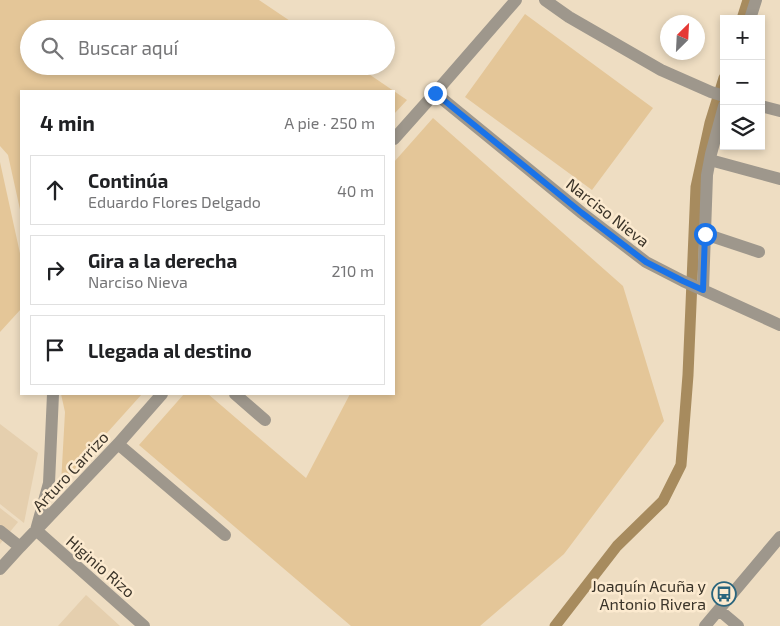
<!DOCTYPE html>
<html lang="es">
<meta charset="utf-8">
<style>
body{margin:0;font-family:"Exo 2",sans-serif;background:#f6f6f6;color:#202124}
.controls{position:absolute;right:15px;top:15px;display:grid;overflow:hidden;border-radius:0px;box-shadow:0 2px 8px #0003}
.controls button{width:45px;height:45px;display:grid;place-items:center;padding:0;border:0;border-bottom:1px solid #e0e0e0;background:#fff;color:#202124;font:25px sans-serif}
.compass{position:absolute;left:660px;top:15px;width:45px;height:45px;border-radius:50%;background:#fff;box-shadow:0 2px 8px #0003;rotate:24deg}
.stop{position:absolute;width:15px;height:15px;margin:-11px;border:4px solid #1a73e8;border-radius:50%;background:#fff}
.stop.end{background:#1a73e8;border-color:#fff;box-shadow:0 1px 5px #0008}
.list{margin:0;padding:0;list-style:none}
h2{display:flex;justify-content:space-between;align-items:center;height:65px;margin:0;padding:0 20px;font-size:21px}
h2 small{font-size:16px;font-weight:400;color:#757577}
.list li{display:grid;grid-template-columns:32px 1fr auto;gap:15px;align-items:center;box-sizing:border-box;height:70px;margin:0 10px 10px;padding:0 10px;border:1px solid #e0e0e0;border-radius:0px}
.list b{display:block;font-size:19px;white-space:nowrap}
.list p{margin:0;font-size:16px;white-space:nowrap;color:#757577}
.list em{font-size:16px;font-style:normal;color:#757577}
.icon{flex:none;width:28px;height:28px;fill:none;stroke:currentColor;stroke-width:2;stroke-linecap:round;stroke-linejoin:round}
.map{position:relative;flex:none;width:780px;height:626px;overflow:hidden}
.search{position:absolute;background:#fff;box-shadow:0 2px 8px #0003;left:20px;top:20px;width:375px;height:55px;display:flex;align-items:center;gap:12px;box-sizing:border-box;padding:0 18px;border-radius:28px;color:#757577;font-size:19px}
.panel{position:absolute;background:#fff;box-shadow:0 2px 8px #0003;left:20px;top:90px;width:375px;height:305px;border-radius:0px}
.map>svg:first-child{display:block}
.built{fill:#e5cfae}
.green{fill:#e4c698}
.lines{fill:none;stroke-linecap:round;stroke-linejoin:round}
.canal{stroke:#a78b5e;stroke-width:11}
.minor{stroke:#9e978c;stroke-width:12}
.route{stroke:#1a73e8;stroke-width:6}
.labels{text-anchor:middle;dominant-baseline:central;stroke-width:5;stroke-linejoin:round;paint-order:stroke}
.street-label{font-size:16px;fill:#3b3429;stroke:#fceacf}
.poi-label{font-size:16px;fill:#3b3429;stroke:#fceacf;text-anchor:end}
</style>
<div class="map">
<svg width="780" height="626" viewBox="0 0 780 626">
<rect width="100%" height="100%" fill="#eeddc2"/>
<path class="built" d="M 0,424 L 38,453 L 24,523 L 0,504 Z
M 0,508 L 18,522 L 0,544 Z
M 86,595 L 120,626 L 58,626 Z"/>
<path class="green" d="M 0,0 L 259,0 L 302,29 L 29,29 L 29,66 L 357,66 L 407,100 L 394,114 L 394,91 L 21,91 L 21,214 L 8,155 L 0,146 Z
M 525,14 L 653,108 L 592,190 L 465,97 Z
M 433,118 L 623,286 L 664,421 L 564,554 L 480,626 L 351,626 L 139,445 L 184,394 L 208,394 L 306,478 L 350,394 L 394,394 L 394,162 Z
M 0,162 L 21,258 L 21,309 L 0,332 Z
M 61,394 L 142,394 L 61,484 L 65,412 Z"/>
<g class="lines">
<path class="canal" d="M 742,19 L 748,0
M 555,626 L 617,546 L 663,501 L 681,465 L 688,375 L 696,187 L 710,123 L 724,78"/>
<path class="minor" d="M 545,0 L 569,17 L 661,70 L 711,92 L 724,96
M 750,19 L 756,0
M 435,93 L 582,213 L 646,262 L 683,281 L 780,325
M 761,106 L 780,111
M 394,139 L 435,93 L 516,0
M 710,160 L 780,179
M 705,234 L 759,252
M 703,290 L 707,175 L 711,154 L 724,106
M 53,394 L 49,483 L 36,530 L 144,626
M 235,394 L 265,420
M 118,444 L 225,535
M 0,531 L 20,547
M 0,569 L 20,547 L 118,444 L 162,394
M 719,610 L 738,626
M 705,626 L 780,537"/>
</g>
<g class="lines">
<path class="route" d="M 435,93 L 582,213 L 646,262 L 683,281 L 703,290 L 705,234"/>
</g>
<defs>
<g id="bus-ring" transform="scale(1.25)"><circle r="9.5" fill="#fceacf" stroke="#2a657d" stroke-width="1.5"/><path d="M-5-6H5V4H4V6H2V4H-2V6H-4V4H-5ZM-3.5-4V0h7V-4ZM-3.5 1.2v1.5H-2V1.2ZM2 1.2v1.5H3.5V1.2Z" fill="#2a657d"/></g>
</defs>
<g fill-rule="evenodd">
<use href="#bus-ring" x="724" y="594"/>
</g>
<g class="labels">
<g class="street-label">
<text transform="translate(608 212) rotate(38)">Narciso Nieva</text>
<text transform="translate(70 471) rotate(-47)">Arturo Carrizo</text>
<text transform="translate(101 566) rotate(41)">Higinio Rizo</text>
</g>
<g class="poi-label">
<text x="706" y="585">Joaquín Acuña y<tspan x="706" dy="18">Antonio Rivera</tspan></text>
</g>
</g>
</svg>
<div class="controls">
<button>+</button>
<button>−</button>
<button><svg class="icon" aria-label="layers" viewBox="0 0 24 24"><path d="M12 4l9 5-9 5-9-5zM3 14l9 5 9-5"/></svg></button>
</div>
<svg class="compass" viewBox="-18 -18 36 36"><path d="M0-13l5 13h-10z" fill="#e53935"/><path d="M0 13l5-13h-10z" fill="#757577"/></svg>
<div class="stop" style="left:705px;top:234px"></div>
<div class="stop end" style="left:435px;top:93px"></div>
<div class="search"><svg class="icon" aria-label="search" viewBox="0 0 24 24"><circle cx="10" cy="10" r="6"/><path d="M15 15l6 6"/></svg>Buscar aquí</div>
<section class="panel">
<h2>4 min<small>A pie · 250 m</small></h2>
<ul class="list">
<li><svg class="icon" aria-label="ahead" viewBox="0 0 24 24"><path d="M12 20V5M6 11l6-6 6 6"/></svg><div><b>Continúa</b><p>Eduardo Flores Delgado</p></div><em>40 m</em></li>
<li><svg class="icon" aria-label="right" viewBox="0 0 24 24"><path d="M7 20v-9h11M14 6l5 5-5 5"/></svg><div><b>Gira a la derecha</b><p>Narciso Nieva</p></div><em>210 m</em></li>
<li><svg class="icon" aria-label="arrive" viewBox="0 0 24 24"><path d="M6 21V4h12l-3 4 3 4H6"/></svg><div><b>Llegada al destino</b></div></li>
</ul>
</section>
</div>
